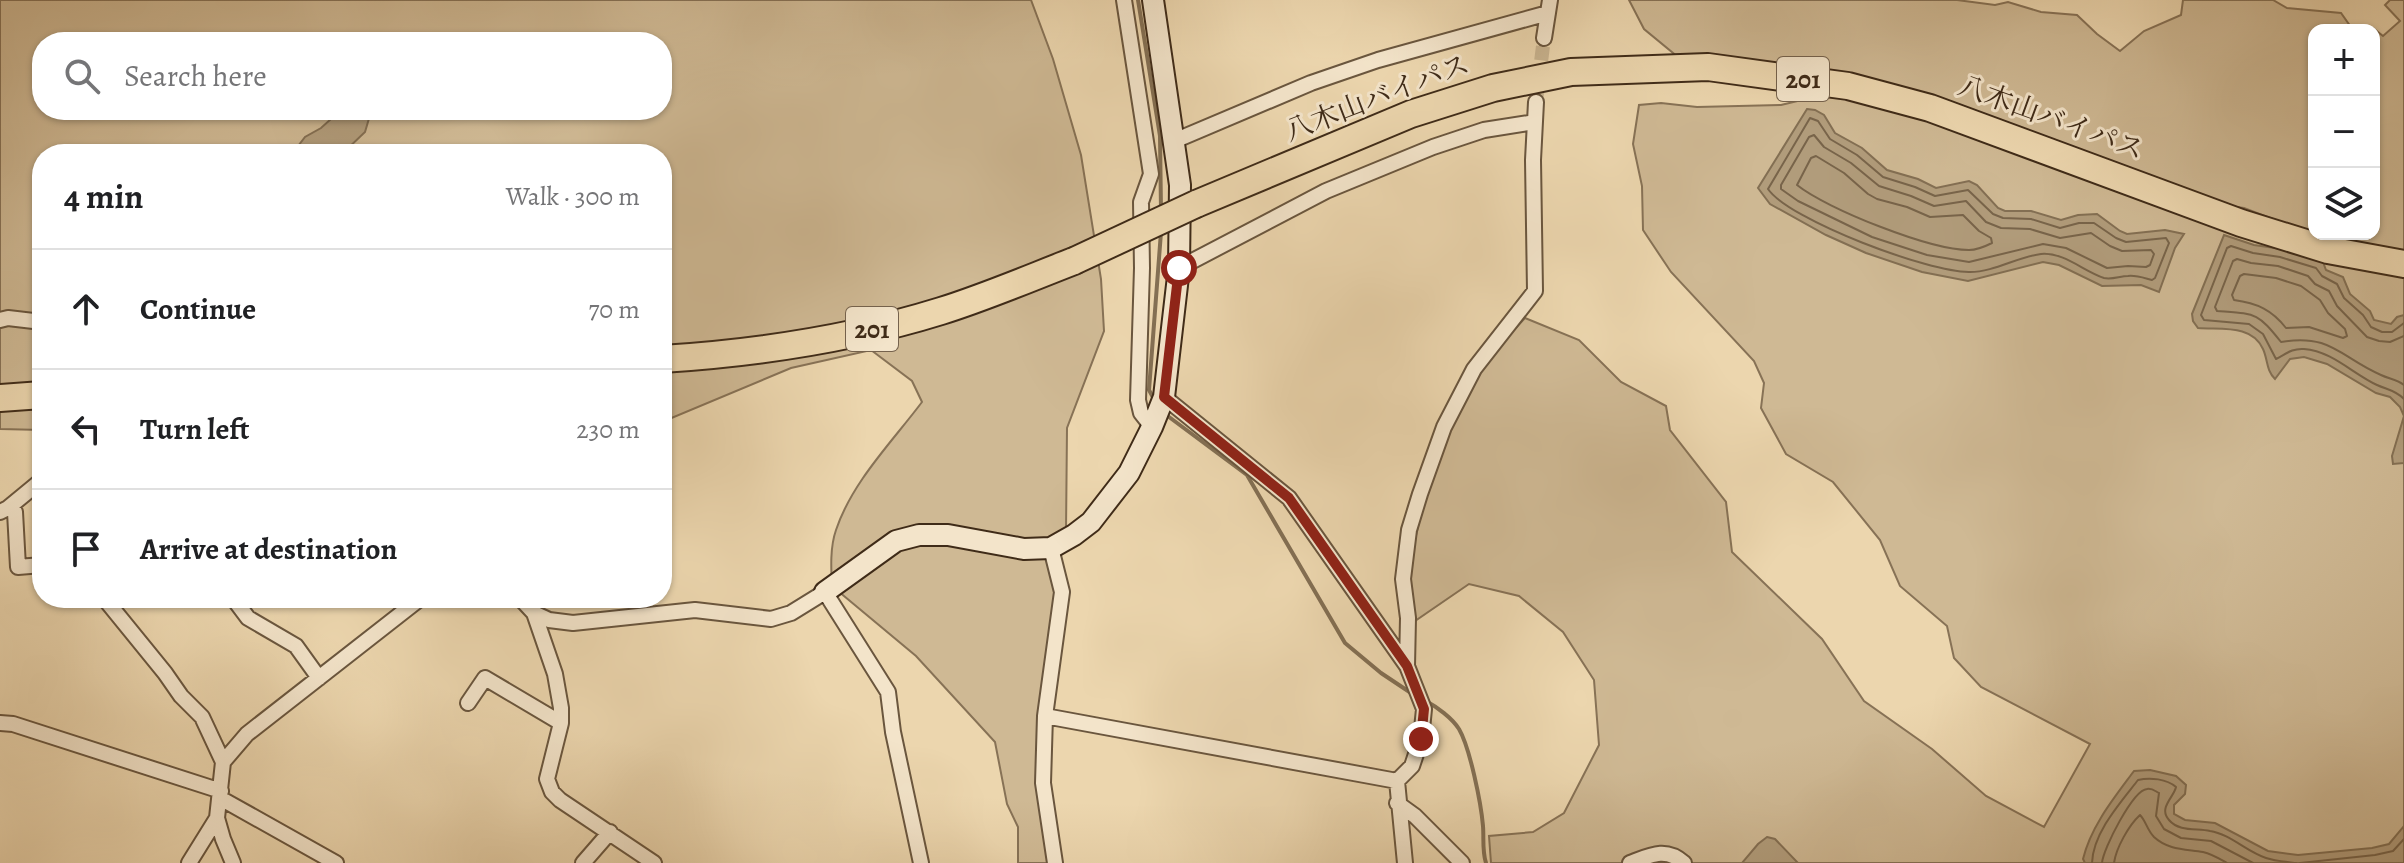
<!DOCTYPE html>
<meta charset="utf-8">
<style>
body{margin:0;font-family:Alegreya,"Noto Serif JP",serif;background:#f2f2f2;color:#202124}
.controls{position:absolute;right:24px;top:24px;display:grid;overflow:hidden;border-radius:16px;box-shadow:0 2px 6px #0004}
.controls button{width:72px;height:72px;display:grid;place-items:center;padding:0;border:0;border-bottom:2px solid #e0e0e0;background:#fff;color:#202124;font:40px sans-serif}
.stop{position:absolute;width:24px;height:24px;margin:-18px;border:6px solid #8f2418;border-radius:50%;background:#fff}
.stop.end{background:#8f2418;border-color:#fff;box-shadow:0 2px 8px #0008}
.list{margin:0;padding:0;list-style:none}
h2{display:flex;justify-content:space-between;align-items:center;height:104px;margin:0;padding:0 32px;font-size:34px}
h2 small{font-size:26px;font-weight:400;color:#757577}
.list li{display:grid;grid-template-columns:52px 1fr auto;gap:24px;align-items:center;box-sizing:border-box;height:120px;padding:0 32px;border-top:2px solid #e0e0e0}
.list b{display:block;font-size:30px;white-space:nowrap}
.list em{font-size:26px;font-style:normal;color:#757577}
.icon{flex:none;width:44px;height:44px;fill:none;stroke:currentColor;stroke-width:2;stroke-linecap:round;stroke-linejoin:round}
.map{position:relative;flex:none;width:2404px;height:863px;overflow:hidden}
.search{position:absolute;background:#fff;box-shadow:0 2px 6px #0004;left:32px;top:32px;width:640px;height:88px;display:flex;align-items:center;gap:20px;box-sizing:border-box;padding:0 28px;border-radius:32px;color:#757577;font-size:30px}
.panel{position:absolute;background:#fff;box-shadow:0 2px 6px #0004;left:32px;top:144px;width:640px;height:464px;border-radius:32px}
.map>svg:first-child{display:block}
.green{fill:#cfb994;stroke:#877256;stroke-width:2;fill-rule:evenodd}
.water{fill:#b19c7b;stroke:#836f53;stroke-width:2}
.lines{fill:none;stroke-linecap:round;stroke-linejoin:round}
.shore{stroke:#78644a;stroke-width:2}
.stream{stroke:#836f53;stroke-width:4}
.street-tunnel{stroke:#c9b490;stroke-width:14;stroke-dasharray:14 7;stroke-linecap:butt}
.street-casing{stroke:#6a563e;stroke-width:18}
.secondary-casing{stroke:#3f2b18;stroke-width:24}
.highway-casing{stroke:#3f2b18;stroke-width:30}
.street{stroke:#f3e4ca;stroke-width:14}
.secondary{stroke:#f3e4ca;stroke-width:20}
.highway{stroke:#ecd6ae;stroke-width:26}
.highway-bridge-casing{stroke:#3f2b18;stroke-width:30;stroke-linecap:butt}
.highway-bridge{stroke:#ecd6ae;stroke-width:26}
.route{stroke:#8f2418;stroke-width:10}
.labels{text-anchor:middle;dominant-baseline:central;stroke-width:6;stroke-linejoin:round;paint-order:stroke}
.shield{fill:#f3e4ca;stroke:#75624d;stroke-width:2}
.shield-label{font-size:26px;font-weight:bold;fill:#3f2b18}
.street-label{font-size:28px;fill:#3f2b18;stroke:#f3e4ca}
</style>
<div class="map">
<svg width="2404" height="863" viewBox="0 0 2404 863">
<rect width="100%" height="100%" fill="#ecd6ae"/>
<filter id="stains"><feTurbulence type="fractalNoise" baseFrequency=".0025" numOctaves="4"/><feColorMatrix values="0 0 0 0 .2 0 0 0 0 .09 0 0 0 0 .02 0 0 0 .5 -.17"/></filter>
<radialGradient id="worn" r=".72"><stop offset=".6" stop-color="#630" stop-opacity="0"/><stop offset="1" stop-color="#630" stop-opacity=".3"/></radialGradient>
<path class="green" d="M 0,0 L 1031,0 L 1053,59 L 1081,155 L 1101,279 L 1104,331 L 1067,428 L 1066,531 L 1059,545 L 1056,595 L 1040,714 L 1049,863 L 1018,863 L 1018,827 L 1007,804 L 995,742 L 916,656 L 832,586 C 831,568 830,547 836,530 C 852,482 892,442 922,402 L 912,381 L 871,350 L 791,368 L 662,422 L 662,154 L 42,154 L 42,430 L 0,429 ZM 42,42 L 662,42 L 662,110 L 42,110 Z
M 1629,0 L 1957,0 L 1995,5 L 2008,2 L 2041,12 L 2077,15 L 2097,34 L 2120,51 L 2144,31 L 2181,15 L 2183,0 L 2273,0 L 2287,8 L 2341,13 L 2353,30 L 2314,30 L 2314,234 L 2374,234 L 2374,30 L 2355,30 L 2373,28 L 2383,36 L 2400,21 L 2385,5 L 2390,0 L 2404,0 L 2404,256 L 2328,240 L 2244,208 L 2215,204 L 2023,131 L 1678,57 L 1644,29 Z
M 1835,92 L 1878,103 L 2404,275 L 2404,863 L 1491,863 L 1489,836 L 1533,832 L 1564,813 L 1599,745 L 1594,680 L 1563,632 L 1519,596 L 1469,584 L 1415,621 C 1413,607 1410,592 1411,578 C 1411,522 1451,416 1481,369 C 1494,351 1510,334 1525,318 L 1579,340 L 1621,382 L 1666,406 L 1670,430 L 1726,502 L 1732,552 L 1822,639 L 1864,701 L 1932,749 L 1986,796 L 2044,827 L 2090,744 L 1981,687 L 1954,658 L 1947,626 L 1900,586 L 1880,540 L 1833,482 L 1786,454 L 1761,408 L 1764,383 L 1754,361 L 1671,272 L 1643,230 L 1642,186 L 1633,144 L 1639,105 L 1661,103 L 1697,107 L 1781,105 Z"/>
<path class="water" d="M 1807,109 L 1815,110 L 1824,115 L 1835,133 L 1862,148 L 1887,170 L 1918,179 L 1936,188 L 1969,181 L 1977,185 L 1998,208 L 2005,211 L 2031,211 L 2061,220 L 2078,215 L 2097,214 L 2120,231 L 2127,234 L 2165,230 L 2184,234 L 2175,248 L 2159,292 L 2141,285 L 2102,286 L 2059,265 L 2043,262 L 1968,281 L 1922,272 L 1866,253 L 1826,235 L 1770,204 L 1758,188 Z
M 341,110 L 368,110 L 370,115 L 365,132 L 342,154 L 292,154 L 305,137 L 321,128 Z
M 2224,235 L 2254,245 L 2282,249 L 2323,262 L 2326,270 L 2343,277 L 2350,294 L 2370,311 L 2374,320 L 2391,324 L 2397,317 L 2404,315 L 2404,463 L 2393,464 L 2392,456 L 2404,416 L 2400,407 L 2390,397 L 2376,393 L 2327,364 L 2304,357 L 2290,359 L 2275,379 C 2266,370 2268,360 2263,349 C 2252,324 2221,330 2198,328 L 2193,321 L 2192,314 Z
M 2150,770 L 2176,776 L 2186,785 L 2185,794 L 2174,805 L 2174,814 L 2185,820 L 2215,823 L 2268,851 L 2298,855 L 2372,848 L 2389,844 L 2404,826 L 2404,863 L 2085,863 L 2083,859 C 2091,826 2114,798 2134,771 Z
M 1767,837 L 1775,839 L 1798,863 L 1742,863 L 1758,844 Z"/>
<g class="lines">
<path class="shore" d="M 1810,118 L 1818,121 L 1830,139 L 1857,155 L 1883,177 L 1915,187 L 1935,196 L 1968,190 L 1993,214 L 2003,218 L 2031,219 L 2060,228 L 2079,223 L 2094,223 L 2116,238 L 2126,242 L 2166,238 L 2169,243 L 2155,278 L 2152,280 C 2144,278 2136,275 2128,276 C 2120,276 2112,280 2104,278 C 2083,271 2064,252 2041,254 C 2017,257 1994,272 1970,272 C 1930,273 1789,220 1768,189 Z
M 1814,135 L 1824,147 L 1851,163 L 1879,186 L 1911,196 L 1934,206 L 1966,201 L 1986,222 L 2001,228 L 2030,229 L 2060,238 L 2091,233 L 2110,246 L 2122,251 L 2151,250 L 2154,254 L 2150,265 L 2146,267 L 2128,266 L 2107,268 L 2066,248 L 2043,244 L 1969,262 L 1927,255 L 1872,237 L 1798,201 L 1781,189 L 1781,185 L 1809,137 Z
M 1816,156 L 1844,173 L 1868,194 L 1877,199 L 1907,207 L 1930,217 L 1963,215 L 1979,231 L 1991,238 L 1992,243 C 1986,246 1977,250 1969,250 C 1930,250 1827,209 1797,185 L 1811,158 Z
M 2244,274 L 2276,278 L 2301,286 L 2320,300 L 2328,313 L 2345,329 L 2347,336 L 2343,338 L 2309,327 L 2286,328 C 2272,310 2257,303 2234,300 L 2232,295 L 2240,276 Z
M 2404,323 L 2392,332 L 2382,332 L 2371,327 L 2363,315 L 2344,298 L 2337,284 L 2322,276 L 2316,268 L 2280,257 L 2253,253 L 2231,246 L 2227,248 L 2201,315 L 2204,320 L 2249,324 L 2263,334 L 2276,359 C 2285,355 2291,348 2304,349 C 2332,351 2353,374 2377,385 C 2388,390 2395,390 2404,399
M 2404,336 L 2390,342 L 2379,341 L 2367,337 L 2337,306 L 2329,291 L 2315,284 L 2308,276 L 2278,266 L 2251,263 L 2237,259 L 2233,261 L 2215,307 L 2217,311 C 2256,314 2257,312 2281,342 C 2331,333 2341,358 2381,375 C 2389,379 2397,379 2404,385
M 2092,863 C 2093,833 2120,803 2138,780 C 2150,777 2167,779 2176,787 C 2174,797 2158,808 2169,820 C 2179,832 2197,828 2210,831 C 2230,834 2247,852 2266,858 C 2275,861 2287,862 2296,863
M 2102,863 C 2103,849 2133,790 2147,789 C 2152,788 2155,791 2159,793 L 2156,816 L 2164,829 L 2181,838 L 2211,841 L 2253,863
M 2114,863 C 2116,848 2129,825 2140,815 C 2146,821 2147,830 2154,837 C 2168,850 2185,849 2203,852 C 2212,854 2220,859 2227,863
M 2300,863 L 2375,855 L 2393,851 L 2404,839"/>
<path class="stream" d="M 1138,0 L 1160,136 L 1161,211
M 1155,401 L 1149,390 L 1161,232
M 1165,414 L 1247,475 L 1345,643 L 1381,673 L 1414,695
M 1426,701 C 1437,707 1452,718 1459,729 C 1470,748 1481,803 1483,826 C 1484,838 1482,851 1486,863"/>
<path class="street-tunnel" d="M 1536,102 L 1544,38"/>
<g class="street-casing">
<path id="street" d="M 1124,0 L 1151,174 L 1141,202 L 1142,268 L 1138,400 L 1141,413 L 1152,427
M 1544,38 L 1550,0
M 1174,141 L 1311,83 L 1378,60 L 1548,13
M 1179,268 L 1326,191 L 1433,147 L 1484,130 L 1535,122
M 0,320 L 8,318 L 42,322
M 11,506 L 15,512 L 18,567 L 42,565
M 0,512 L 8,508 L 42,480
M 1051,548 L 1062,592 L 1045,716 L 1043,783 L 1055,863
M 104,598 L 165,673 L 181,696 L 202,717 L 223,762
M 233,598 L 248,618 L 296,646 L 319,678
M 520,598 L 534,613 L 549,620 L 573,623 L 695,610 L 771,619 L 791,613 L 825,592 L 888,692 L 893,732 L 921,863
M 534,613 L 555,674 L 561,708 L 561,723 L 547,779 L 552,792 L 560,800 L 654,863
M 1407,666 L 1408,618 L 1403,579 L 1409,530 L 1420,494 L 1444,427 L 1474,369 L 1535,291 L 1533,160 L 1536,102
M 468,703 L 485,678 L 561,723
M 1045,716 L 1397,781 L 1412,766 L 1421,739 L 1424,709 L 1407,666 L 1289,498 L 1164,397
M 0,723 L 13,724 L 221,791
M 1397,781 L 1405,863
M 220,798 L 336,863
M 1397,803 L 1415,816 L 1462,863
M 189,863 L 217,818
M 233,863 L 223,839 L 217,818 L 223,762 L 247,734 L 421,598
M 583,863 L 610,832
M 1630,863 C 1651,855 1666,847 1684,863"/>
</g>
<g class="secondary-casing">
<path id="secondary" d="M 825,592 L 896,541 L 919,535 L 948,535 L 1024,549 L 1051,548 L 1074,535 L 1091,522 L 1129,473 L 1152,427 L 1164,397 L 1179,268 L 1180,185 L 1153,0"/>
</g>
<g class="highway-casing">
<path id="highway" d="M 1196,204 L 1411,114 L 1493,88 L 1571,72 L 1708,67 L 1848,86 L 1930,108 L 2241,223 L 2328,250 L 2404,264
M 662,359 C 756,353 851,339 941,311 C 986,297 1030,278 1074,261
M 0,398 L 42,395"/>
</g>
<use href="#street" class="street"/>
<use href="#secondary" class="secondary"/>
<use href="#highway" class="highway"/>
<g class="highway-bridge-casing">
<path id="highway-bridge" d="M 1074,261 L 1196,204"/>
</g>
<use href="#highway-bridge" class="highway-bridge"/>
</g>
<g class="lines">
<path class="route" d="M 1179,268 L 1164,397 L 1289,498 L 1407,666 L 1424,709 L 1421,739"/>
</g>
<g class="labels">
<g class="shield">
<rect x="1777" y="57" width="52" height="44" rx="6"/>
<rect x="846" y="307" width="52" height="44" rx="6"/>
</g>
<g class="shield-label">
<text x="1803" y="79">201</text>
<text x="872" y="329">201</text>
</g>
<g class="street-label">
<text transform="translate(1377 98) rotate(-21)">八木山バイパス</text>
<text transform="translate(2051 118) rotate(20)">八木山バイパス</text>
</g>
</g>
<rect width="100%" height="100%" filter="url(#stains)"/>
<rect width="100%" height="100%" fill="url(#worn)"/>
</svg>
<div class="controls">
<button>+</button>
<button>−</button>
<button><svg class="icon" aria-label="layers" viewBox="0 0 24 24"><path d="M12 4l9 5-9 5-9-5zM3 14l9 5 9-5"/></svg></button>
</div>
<div class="stop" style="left:1179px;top:268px"></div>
<div class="stop end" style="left:1421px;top:739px"></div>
<div class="search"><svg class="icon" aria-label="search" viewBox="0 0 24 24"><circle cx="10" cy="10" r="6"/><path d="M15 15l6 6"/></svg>Search here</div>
<section class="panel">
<h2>4 min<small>Walk · 300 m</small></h2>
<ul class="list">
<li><svg class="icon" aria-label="ahead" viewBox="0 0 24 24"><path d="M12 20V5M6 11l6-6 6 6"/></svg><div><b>Continue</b></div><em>70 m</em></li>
<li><svg class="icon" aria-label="left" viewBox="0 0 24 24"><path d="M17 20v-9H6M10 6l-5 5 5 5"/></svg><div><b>Turn left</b></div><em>230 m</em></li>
<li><svg class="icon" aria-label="arrive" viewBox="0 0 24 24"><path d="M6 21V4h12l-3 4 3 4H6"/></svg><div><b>Arrive at destination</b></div></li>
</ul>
</section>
</div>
